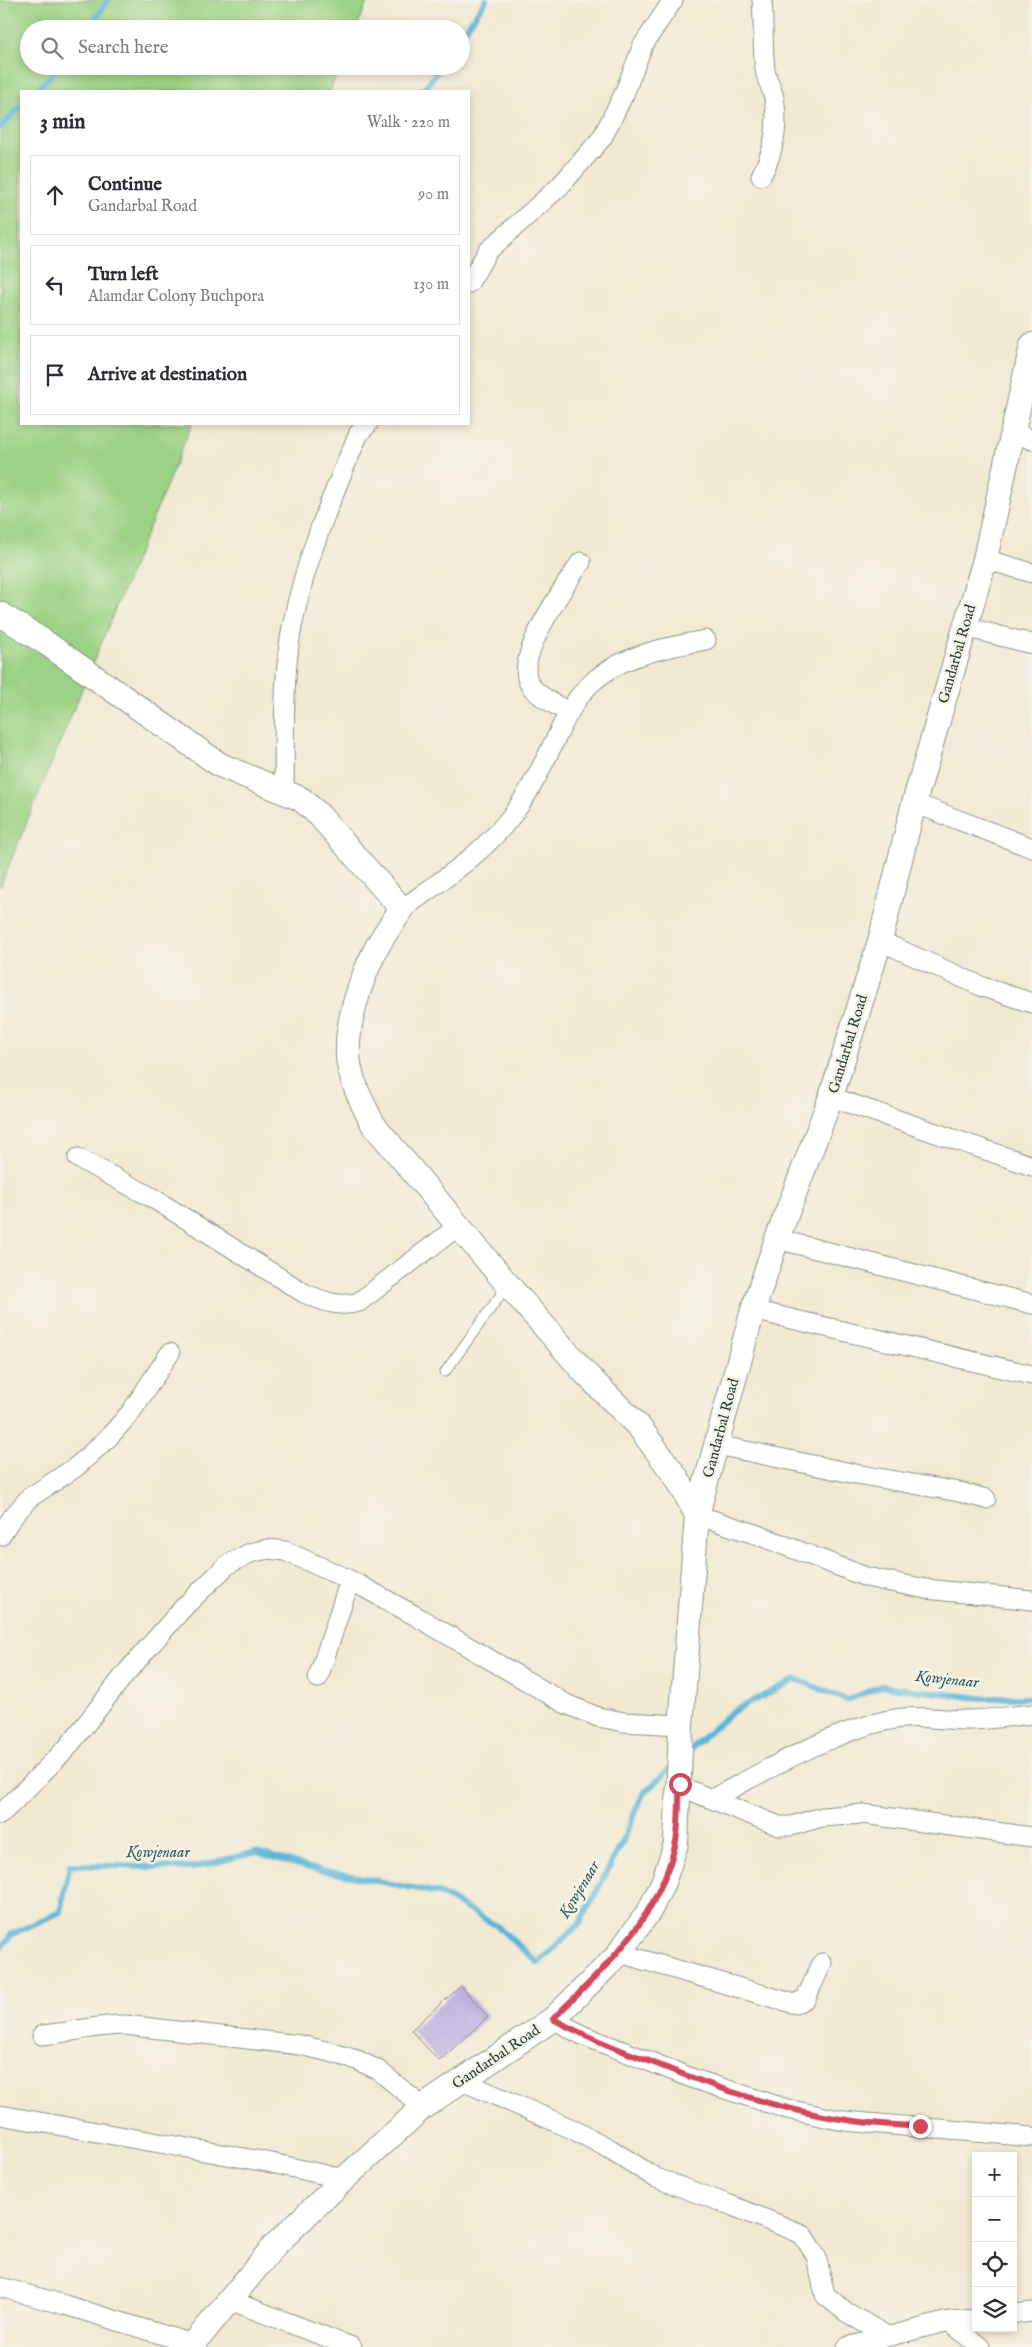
<!DOCTYPE html>
<meta charset="utf-8">
<style>
body{margin:0;font-family:"IM FELL English",serif;background:#f2f2f3;color:#2b2b33}
.controls{position:absolute;right:15px;bottom:15px;display:grid;overflow:hidden;border-radius:0px;box-shadow:0 2px 8px #0003}
.controls button{width:45px;height:45px;display:grid;place-items:center;padding:0;border:0;border-bottom:1px solid #e1e1e2;background:#fff;color:#2b2b33;font:25px sans-serif}
.stop{position:absolute;width:15px;height:15px;margin:-11px;border:4px solid #d1495b;border-radius:50%;background:#fff}
.stop.end{background:#d1495b;border-color:#fff;box-shadow:0 1px 5px #0008}
.list{margin:0;padding:0;list-style:none}
h2{display:flex;justify-content:space-between;align-items:center;height:65px;margin:0;padding:0 20px;font-size:21px}
h2 small{font-size:16px;font-weight:400;color:#7c7c81}
.list li{display:grid;grid-template-columns:32px 1fr auto;gap:15px;align-items:center;box-sizing:border-box;height:80px;margin:0 10px 10px;padding:0 10px;border:1px solid #e1e1e2;border-radius:0px}
.list b{display:block;font-size:19px;white-space:nowrap}
.list p{margin:0;font-size:16px;white-space:nowrap;color:#7c7c81}
.list em{font-size:16px;font-style:normal;color:#7c7c81}
.icon{flex:none;width:28px;height:28px;fill:none;stroke:currentColor;stroke-width:2;stroke-linecap:round;stroke-linejoin:round}
.map{position:relative;flex:none;width:1032px;height:2347px;overflow:hidden}
.search{position:absolute;background:#fff;box-shadow:0 2px 8px #0003;left:20px;top:20px;width:450px;height:55px;display:flex;align-items:center;gap:12px;box-sizing:border-box;padding:0 18px;border-radius:28px;color:#7c7c81;font-size:19px}
.panel{position:absolute;background:#fff;box-shadow:0 2px 8px #0003;left:20px;top:90px;width:450px;height:335px;border-radius:0px}
.map>svg:first-child{display:block}
.green{fill:#9bd284;stroke:#5d885c}
.lines{fill:none;stroke-linecap:round;stroke-linejoin:round}
.stream{stroke:#5ab5d8;stroke-width:6}
.building{fill:#bdafe0}
.service-casing{stroke:#889383;stroke-width:11}
.minor-casing{stroke:#889383;stroke-width:21}
.tertiary-casing{stroke:#889383;stroke-width:26}
.service{stroke:#fff;stroke-width:9}
.minor{stroke:#fff;stroke-width:19}
.tertiary{stroke:#fff;stroke-width:24}
.route{stroke:#d1495b;stroke-width:6}
.labels{text-anchor:middle;dominant-baseline:central;stroke-width:5;stroke-linejoin:round;paint-order:stroke}
.street-label{font-size:15px;fill:#1f3d34;stroke:#f7f3e8}
.water-label{font-size:16px;font-style:italic;fill:#2e5b5d;stroke:#f7f3e8}
</style>
<div class="map">
<svg width="1032" height="2347" viewBox="0 0 1032 2347">
<rect width="100%" height="100%" fill="#f7f3e8"/>
<filter id="ink" filterUnits="userSpaceOnUse"><feTurbulence type="fractalNoise" baseFrequency=".02" numOctaves="2"/><feDisplacementMap in="SourceGraphic" scale="10" xChannelSelector="R" yChannelSelector="G"/><feConvolveMatrix kernelMatrix="1 2 1 2 8 2 1 2 1" color-interpolation-filters="sRGB"/></filter>
<filter id="wash" filterUnits="userSpaceOnUse"><feTurbulence type="fractalNoise" baseFrequency=".0096" numOctaves="4" result="noise"/><feDisplacementMap in="SourceGraphic" scale="20" xChannelSelector="R" yChannelSelector="G"/><feGaussianBlur stdDeviation="1.12" result="paint"/><feColorMatrix in="noise" values="0 0 0 0 0 0 0 0 0 0 0 0 0 0 0 0 0 1.4 0 .05"/><feComposite in="paint" operator="in"/></filter>
<g filter="url(#wash)">
<rect width="100%" height="100%" fill="#f1e9d2"/>
<path class="green" d="M 0,0 L 368,0 L 356,29 L 29,29 L 29,66 L 341,66 L 330,91 L 21,91 L 21,424 L 192,424 L 0,887 Z"/>
<g class="lines">
<path class="stream" d="M 89,29 L 108,0
M 461,36 L 486,0
M 36,91 L 60,66
M 423,91 L 441,66
M 0,128 L 21,106
M 687,1752 L 732,1712 L 796,1679 L 847,1700 L 881,1686 L 980,1698 L 1032,1698
M 0,1948 L 12,1934 L 60,1912 L 70,1865 L 192,1868 L 256,1852 L 310,1868 L 439,1893 L 497,1926 L 538,1963 L 580,1923 L 621,1845 L 643,1794 L 673,1766"/>
</g>
<g id="blocks">
<path class="building" d="M 461,1986 L 488,2017 L 439,2061 L 411,2030 Z"/>
</g>
</g>
<g filter="url(#ink)">
<use href="#blocks" fill-opacity="0" stroke="#889383" stroke-width="1"/>
<g class="lines">
<g class="service-casing">
<path id="service" d="M 445,1372 L 507,1286"/>
</g>
<g class="minor-casing">
<path id="minor" d="M 761,176 C 774,152 779,126 774,98 C 772,88 766,79 765,69 C 762,46 764,23 762,0
M 469,283 L 488,251 L 560,186 L 602,138 L 624,94 L 643,45 L 673,0
M 1013,432 L 1032,440
M 985,559 L 1032,573
M 965,627 L 1032,644
M 569,713 C 557,705 536,696 529,683 C 514,656 566,585 581,562
M 284,791 C 285,737 282,680 292,627 C 305,559 332,496 359,433 L 368,424
M 914,803 L 1032,848
M 402,909 C 444,879 486,852 516,810 C 533,787 545,760 558,734 C 565,720 572,704 583,692 C 613,656 663,648 706,640
M 880,941 L 983,987 L 1032,1003
M 831,1097 L 1032,1166
M 78,1158 L 151,1197 L 304,1293 C 322,1301 340,1308 359,1302 L 457,1227
M 777,1239 L 1032,1304
M 753,1310 L 1032,1375
M 717,1445 L 856,1474 L 959,1492 L 986,1499
M 697,1515 L 758,1535 L 866,1577 L 926,1589 L 1032,1600
M 0,1536 L 11,1519 L 29,1498 L 76,1467 L 109,1437 L 131,1412 L 170,1353
M 318,1678 L 350,1580
M 679,1786 L 779,1826 L 791,1826 L 822,1817 L 863,1814 L 1032,1837
M 712,1799 C 765,1771 844,1724 903,1718 C 925,1716 946,1720 968,1720 C 990,1720 1010,1716 1032,1714
M 0,1815 L 67,1748 L 126,1673 L 184,1607 L 227,1565 L 250,1553 L 268,1549 L 285,1551 L 350,1580 L 414,1615 L 566,1704 L 598,1717 L 624,1722 L 681,1725
M 619,1953 L 795,2004 L 806,1998 L 822,1963
M 553,2019 L 582,2035 L 694,2079 L 787,2109 L 844,2121 L 1032,2137
M 42,2035 C 70,2033 97,2025 125,2025 L 300,2045 L 330,2052 L 357,2060 L 378,2070 L 423,2107
M 460,2080 L 572,2129 L 610,2149 L 656,2178 L 730,2205 L 802,2234 L 816,2256 L 825,2295 L 846,2312 L 887,2336
M 0,2115 L 267,2162 L 344,2179
M 0,2287 L 65,2305 L 193,2344
M 229,2300 L 352,2347
M 1013,2314 L 1032,2312
M 949,2321 L 980,2347
M 847,2347 L 949,2321 L 976,2319"/>
</g>
<g class="tertiary-casing">
<path id="tertiary" d="M 0,614 L 46,643 L 220,765 L 301,799 L 319,815 L 402,909 C 393,922 382,936 375,951 C 361,979 346,1023 348,1055 C 349,1078 362,1103 373,1124 L 508,1285 L 586,1374 L 640,1428 L 677,1478 L 697,1515
M 191,2347 L 275,2245 L 344,2179 L 423,2107 L 553,2019 L 616,1957 L 650,1910 L 664,1880 L 676,1844 L 681,1726 L 697,1515 L 753,1310 L 777,1239 L 831,1097 L 880,941 L 914,803 L 985,559 L 1032,345"/>
</g>
<use href="#service" class="service"/>
<use href="#minor" class="minor"/>
<use href="#tertiary" class="tertiary"/>
</g>
</g>
<g class="lines" filter="url(#ink)">
<path class="route" d="M 680,1784 C 678,1804 680,1826 675,1846 C 656,1922 606,1966 553,2019 C 586,2037 620,2050 654,2063 C 741,2098 826,2125 920,2126"/>
</g>
<g class="labels">
<g class="street-label">
<text transform="translate(957 654) rotate(-74)">Gandarbal Road</text>
<text transform="translate(848 1044) rotate(-73)">Gandarbal Road</text>
<text transform="translate(721 1428) rotate(-75)">Gandarbal Road</text>
<text transform="translate(496 2057) rotate(-34)">Gandarbal Road</text>
</g>
<g class="water-label">
<text transform="translate(947 1680) rotate(6)">Kowjenaar</text>
<text x="158" y="1853">Kowjenaar</text>
<text transform="translate(580 1890) rotate(-59)">Kowjenaar</text>
</g>
</g>
</svg>
<div class="controls">
<button>+</button>
<button>−</button>
<button><svg class="icon" aria-label="locate" viewBox="0 0 24 24"><circle cx="12" cy="12" r="6"/><path d="M12 2v4M12 18v4M2 12h4M18 12h4"/></svg></button>
<button><svg class="icon" aria-label="layers" viewBox="0 0 24 24"><path d="M12 4l9 5-9 5-9-5zM3 14l9 5 9-5"/></svg></button>
</div>
<div class="stop" style="left:680px;top:1784px"></div>
<div class="stop end" style="left:920px;top:2126px"></div>
<div class="search"><svg class="icon" aria-label="search" viewBox="0 0 24 24"><circle cx="10" cy="10" r="6"/><path d="M15 15l6 6"/></svg>Search here</div>
<section class="panel">
<h2>3 min<small>Walk · 220 m</small></h2>
<ul class="list">
<li><svg class="icon" aria-label="ahead" viewBox="0 0 24 24"><path d="M12 20V5M6 11l6-6 6 6"/></svg><div><b>Continue</b><p>Gandarbal Road</p></div><em>90 m</em></li>
<li><svg class="icon" aria-label="left" viewBox="0 0 24 24"><path d="M17 20v-9H6M10 6l-5 5 5 5"/></svg><div><b>Turn left</b><p>Alamdar Colony Buchpora</p></div><em>130 m</em></li>
<li><svg class="icon" aria-label="arrive" viewBox="0 0 24 24"><path d="M6 21V4h12l-3 4 3 4H6"/></svg><div><b>Arrive at destination</b></div></li>
</ul>
</section>
</div>
